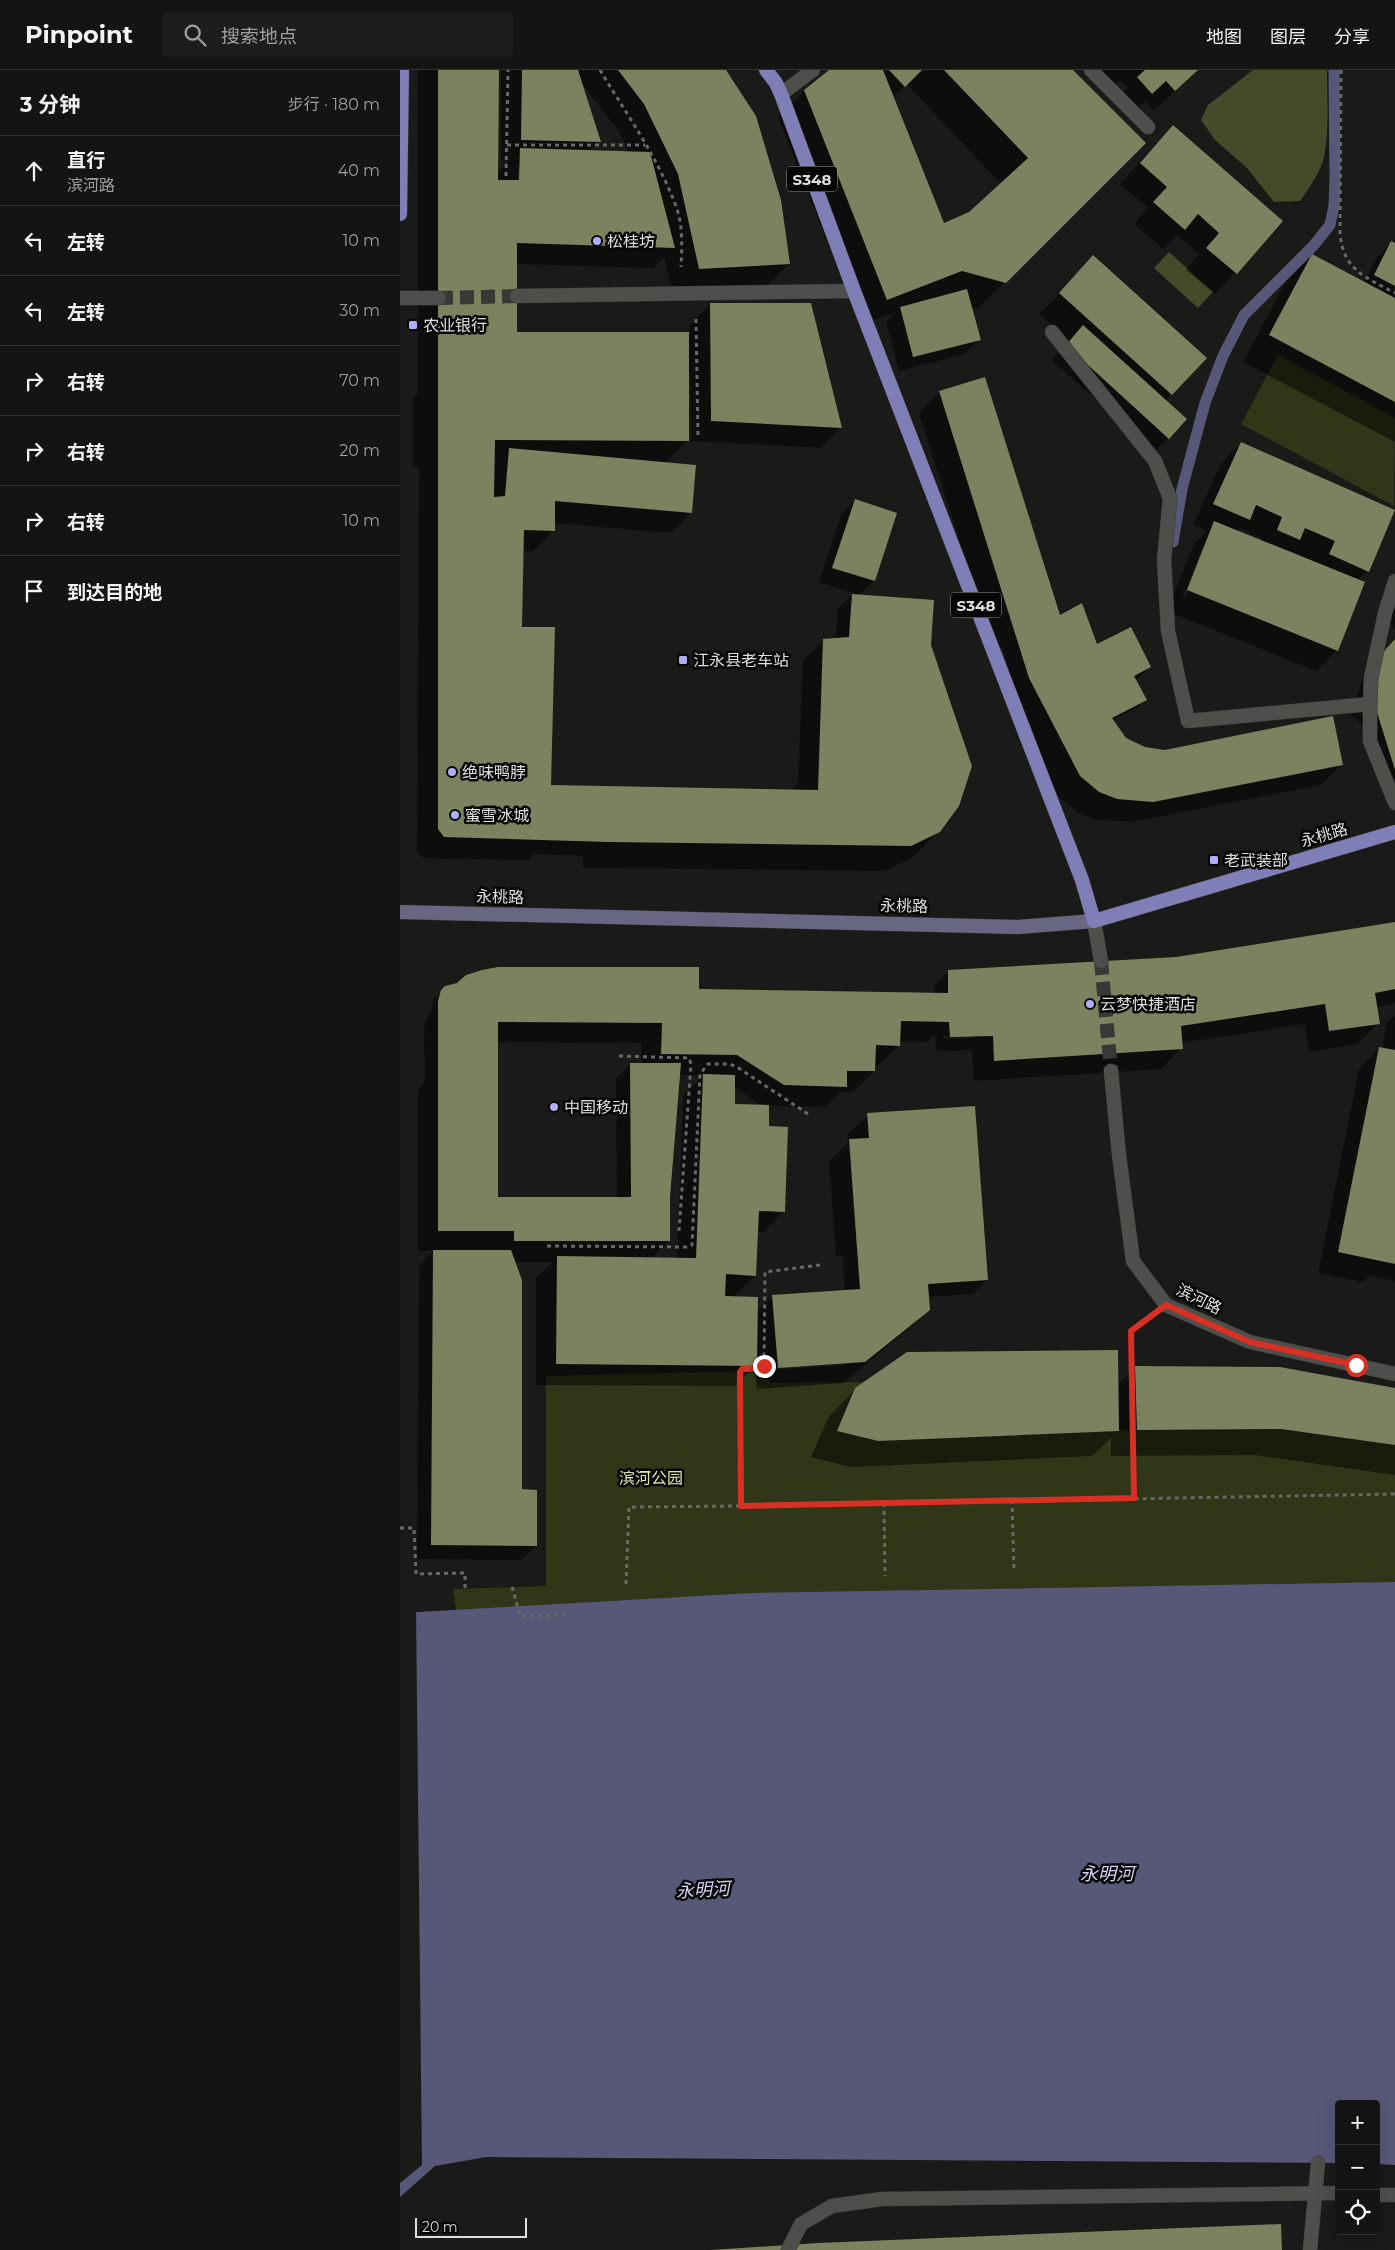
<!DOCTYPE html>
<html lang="zh">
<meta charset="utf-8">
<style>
body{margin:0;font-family:Montserrat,"Noto Sans SC",sans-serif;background:#1d1d1b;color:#f1f3f6}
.controls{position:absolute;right:15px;bottom:15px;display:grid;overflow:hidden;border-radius:5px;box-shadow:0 5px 20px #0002}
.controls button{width:45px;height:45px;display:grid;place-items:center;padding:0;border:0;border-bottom:1px solid #333332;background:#141412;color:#f1f3f6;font:25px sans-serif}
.scale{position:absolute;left:15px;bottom:12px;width:112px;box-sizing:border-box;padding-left:5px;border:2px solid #dfdfdd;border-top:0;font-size:14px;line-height:18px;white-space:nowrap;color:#dfdfdd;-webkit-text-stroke:4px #060605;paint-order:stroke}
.stop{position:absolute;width:15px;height:15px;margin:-11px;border:4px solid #d93025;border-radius:50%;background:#fff}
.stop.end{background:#d93025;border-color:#fff;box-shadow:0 1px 5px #0008}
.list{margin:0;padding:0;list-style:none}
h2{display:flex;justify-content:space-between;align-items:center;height:65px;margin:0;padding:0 20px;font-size:21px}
h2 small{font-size:16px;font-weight:400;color:#9d9e9f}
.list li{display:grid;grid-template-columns:32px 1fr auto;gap:15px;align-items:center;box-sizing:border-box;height:70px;padding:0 20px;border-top:1px solid #333332}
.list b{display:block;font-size:19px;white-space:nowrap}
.list p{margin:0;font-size:16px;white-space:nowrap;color:#9d9e9f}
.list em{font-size:16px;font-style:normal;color:#9d9e9f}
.icon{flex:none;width:28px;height:28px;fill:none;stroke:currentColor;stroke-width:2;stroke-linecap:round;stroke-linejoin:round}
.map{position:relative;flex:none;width:995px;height:2180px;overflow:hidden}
header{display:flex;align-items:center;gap:30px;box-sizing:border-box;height:70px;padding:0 25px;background:#141412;border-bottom:1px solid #333332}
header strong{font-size:24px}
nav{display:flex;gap:28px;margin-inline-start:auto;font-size:18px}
.search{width:350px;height:45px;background:#1d1d1b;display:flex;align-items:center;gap:12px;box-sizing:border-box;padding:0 18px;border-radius:5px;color:#9d9e9f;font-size:19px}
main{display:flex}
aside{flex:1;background:#141412}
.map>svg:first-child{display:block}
.green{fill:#303618}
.forest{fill:#444b2a}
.water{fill:#575778}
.pier{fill:#1a1b18}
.shadow{fill:#0007;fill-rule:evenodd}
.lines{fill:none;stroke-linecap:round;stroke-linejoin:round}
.stream{stroke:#575778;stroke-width:11}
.building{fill:#7a825f}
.minor-tunnel{stroke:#383836;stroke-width:14;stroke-dasharray:14 7;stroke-linecap:butt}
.service-casing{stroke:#363634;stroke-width:15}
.minor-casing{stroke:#363634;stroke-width:15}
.secondary-casing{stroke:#363634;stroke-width:15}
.primary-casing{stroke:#363634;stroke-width:15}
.path{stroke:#686866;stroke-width:3;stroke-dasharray:4 4;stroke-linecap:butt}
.service{stroke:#4e4f4b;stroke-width:14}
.minor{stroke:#4e4f4b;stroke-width:14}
.secondary{stroke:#676781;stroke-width:14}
.primary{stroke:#7f7eb7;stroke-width:14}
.route{stroke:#d93025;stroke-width:6}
.poi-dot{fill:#aeaefa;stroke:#060605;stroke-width:2}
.labels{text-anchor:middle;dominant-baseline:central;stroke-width:5;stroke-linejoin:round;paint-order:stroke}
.shield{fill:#060605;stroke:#9e9e9c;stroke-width:1}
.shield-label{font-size:15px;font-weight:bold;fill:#dfdfdd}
.poi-label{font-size:16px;fill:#dfdfdd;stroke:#060605;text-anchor:start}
.street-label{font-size:16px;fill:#dfdfdd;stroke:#060605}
.park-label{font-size:16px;fill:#dae8aa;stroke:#060605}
.water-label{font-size:18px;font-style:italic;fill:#d0d1f5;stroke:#060605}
</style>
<header>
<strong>Pinpoint</strong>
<div class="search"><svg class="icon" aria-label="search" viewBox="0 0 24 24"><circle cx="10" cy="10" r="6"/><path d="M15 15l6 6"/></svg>搜索地点</div>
<nav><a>地图</a><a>图层</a><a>分享</a></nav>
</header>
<main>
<aside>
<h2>3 分钟<small>步行 · 180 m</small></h2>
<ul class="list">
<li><svg class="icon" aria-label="ahead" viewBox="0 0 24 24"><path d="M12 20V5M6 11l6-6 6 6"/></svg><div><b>直行</b><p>滨河路</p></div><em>40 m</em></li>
<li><svg class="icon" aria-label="left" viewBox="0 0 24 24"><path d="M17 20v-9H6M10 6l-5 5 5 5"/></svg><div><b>左转</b></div><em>10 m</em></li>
<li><svg class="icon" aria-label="left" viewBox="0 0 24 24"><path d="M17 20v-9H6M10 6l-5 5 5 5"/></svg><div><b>左转</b></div><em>30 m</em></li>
<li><svg class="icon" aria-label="right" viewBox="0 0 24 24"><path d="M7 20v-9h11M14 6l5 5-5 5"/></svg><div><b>右转</b></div><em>70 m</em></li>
<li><svg class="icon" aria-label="right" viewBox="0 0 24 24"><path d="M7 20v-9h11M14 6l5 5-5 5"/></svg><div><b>右转</b></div><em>20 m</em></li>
<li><svg class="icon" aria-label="right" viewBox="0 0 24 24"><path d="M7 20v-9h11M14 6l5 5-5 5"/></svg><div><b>右转</b></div><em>10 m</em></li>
<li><svg class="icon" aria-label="arrive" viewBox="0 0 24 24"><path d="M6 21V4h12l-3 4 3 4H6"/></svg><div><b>到达目的地</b></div></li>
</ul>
</aside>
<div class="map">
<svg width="995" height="2180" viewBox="0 0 995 2180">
<rect width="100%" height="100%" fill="#1a1b18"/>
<path class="green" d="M 878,285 L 995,348 L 994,436 L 841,354 Z
M 312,1302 L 363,1303 L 371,1313 L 463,1312 L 455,1318 L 437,1361 L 478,1371 L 757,1359 L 881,1359 L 995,1375 L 995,1512 L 56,1540 L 53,1519 L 146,1516 L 146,1306 Z"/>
<path class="forest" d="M 853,0 L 927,0 C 927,24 930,72 922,94 C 917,107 908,119 900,131 L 874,132 L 847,98 L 815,70 L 801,50 L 808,35 Z
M 769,182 L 813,222 L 798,238 L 754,198 Z"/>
<path class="water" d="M 995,1512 L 995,2095 L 976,2094 L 976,2034 L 939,2034 L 939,2093 L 86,2087 L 35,2096 L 0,2127 L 0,1543 L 352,1523 Z"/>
<path class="pier" d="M 16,1540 L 22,2095 L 0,2113 L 0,1541 Z"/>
<path class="shadow" d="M 18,0 L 98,0 L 97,103 L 109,91 L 101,91 L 101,0 L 324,0 L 389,194 L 363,220 L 273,225 L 264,187 L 253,198 L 116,194 L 116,263 L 290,264 L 290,255 L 310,234 L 441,357 L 420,378 L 291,371 L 290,303 L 288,303 L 287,371 L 264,394 L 291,443 L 270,463 L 154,453 L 154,460 L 133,481 L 122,481 L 121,558 L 149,718 L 393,721 L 393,717 L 398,712 L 403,591 L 424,570 L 436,569 L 438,539 L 454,523 L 419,512 L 441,445 L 455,431 L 474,511 L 459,525 L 529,575 L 539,761 L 512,788 L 484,801 L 183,798 L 183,786 L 134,784 L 127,790 L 23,788 L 17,780 L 19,396 L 13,396 L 13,329 L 18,323 ZM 180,11 L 218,60 L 229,82 L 190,81 L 199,72 ZM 118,99 L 120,99 L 120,116 L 117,116 Z
M 431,0 L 671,0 L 744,73 L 578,239 L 570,237 L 579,269 L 565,284 L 499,301 L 486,252 L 496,242 L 460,256 L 378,47 L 404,21 ZM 507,14 L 601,114 L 570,143 L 543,155 L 493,28 Z
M 686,0 L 797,0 L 754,41 L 745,31 L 730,44 L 717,29 L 728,18 L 720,10 L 706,22 Z
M 773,56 L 882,151 L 815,224 L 786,200 L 799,184 L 777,165 L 763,179 L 734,154 L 748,138 L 720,114 Z
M 991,173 L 995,174 L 995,372 L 843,292 L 886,212 L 913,185 L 964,213 L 977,187 Z
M 693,187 L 771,324 L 765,331 L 768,368 L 754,382 L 652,290 L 669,271 L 640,244 Z
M 540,322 L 660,547 L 696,576 L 750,597 L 735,611 L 745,630 L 738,637 L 712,650 L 725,669 L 745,679 L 942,694 L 921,715 L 732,752 L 696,750 L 678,743 L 659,727 L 609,630 L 616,624 L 602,577 L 594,580 L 519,343 Z
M 841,373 L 995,441 L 968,501 L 958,510 L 937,580 L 916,601 L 767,541 L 794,474 L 807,461 L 793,455 L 821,394 ZM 840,458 L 862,468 L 861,471 L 836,462 ZM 803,476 L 806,476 L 786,527 L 783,526 Z
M 995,518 L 995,560 L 982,541 Z
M 995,569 L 995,708 L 981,715 L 962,655 L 951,644 L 964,603 Z
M 995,854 L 995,933 L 976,938 L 978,953 L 957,974 L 909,982 L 905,954 L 781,973 L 781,978 L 761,999 L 574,1011 L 572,980 L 536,981 L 535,964 L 527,972 L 499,972 L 499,975 L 478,996 L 474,996 L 474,1001 L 453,1022 L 440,1022 L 425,1037 L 368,1036 L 368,1057 L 384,1141 L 363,1162 L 357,1162 L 355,1206 L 333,1228 L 356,1242 L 373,1226 L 445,1221 L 443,1186 L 436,1187 L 429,1092 L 448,1073 L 447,1065 L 468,1045 L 587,1210 L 573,1224 L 528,1227 L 529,1239 L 514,1254 L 443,1313 L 357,1319 L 355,1296 L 335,1316 L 136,1315 L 136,1208 L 153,1192 L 114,1192 L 121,1421 L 136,1476 L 121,1490 L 17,1489 L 19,1196 L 34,1181 L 18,1181 L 18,1019 L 25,1012 L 24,955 L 31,941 L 34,928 L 46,917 L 534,924 L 534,916 L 548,901 L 777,888 ZM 571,965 L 571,968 L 543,969 L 543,966 ZM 97,972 L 241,973 L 241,994 L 231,994 L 216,1009 L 217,1128 L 97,1128 ZM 279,1005 L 304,1005 L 283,1026 L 277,1189 L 251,1189 L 269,1171 L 269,1127 ZM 334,1017 L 363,1036 L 334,1035 ZM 444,1293 L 444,1295 L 371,1300 L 371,1298 Z
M 995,945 L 995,1211 L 970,1206 L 963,1212 L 918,1203 L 959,999 L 980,978 L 982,979 L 987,953 Z
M 736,1297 L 995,1319 L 995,1405 L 854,1385 L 711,1386 L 711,1368 L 692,1386 L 451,1397 L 411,1387 L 429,1346 L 456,1319 L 718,1315 Z"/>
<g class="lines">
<path class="stream" d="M 773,472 L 782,419 L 805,333 L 823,286 L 844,245 L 914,175 L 930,155 L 934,136 L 935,107 L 934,0"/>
</g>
<path class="building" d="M 38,0 L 99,0 L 98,110 L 119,110 L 120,78 L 250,82 L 275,178 L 117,173 L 117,262 L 289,262 L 289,371 L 95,370 L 94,427 L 105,426 L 109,378 L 296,395 L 292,443 L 155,431 L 155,461 L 124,460 L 122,557 L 155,557 L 151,715 L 418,720 L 423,569 L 449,567 L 452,524 L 534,530 L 531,575 L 572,696 L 559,736 L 540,762 L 511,776 L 209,772 L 44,767 L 38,759 Z
M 122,0 L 178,0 L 201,72 L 121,70 Z
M 218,0 L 326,0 L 356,46 L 381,130 L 390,194 L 299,199 L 278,104 L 244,34 Z
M 429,0 L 483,0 L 544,153 L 569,142 L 628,88 L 544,0 L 673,0 L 746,73 L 606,213 L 562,201 L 487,230 L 404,20 Z
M 489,0 L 522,0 L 505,17 Z
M 745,0 L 798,0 L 775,21 L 766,11 L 752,24 L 737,7 Z
M 773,55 L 883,151 L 837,204 L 806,178 L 819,163 L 798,144 L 785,160 L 753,132 L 767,117 L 740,93 Z
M 991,171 L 995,173 L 995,216 L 974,205 Z
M 912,184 L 995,228 L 995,332 L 869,265 Z
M 693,185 L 807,288 L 772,325 L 659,223 Z
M 567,219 L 581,270 L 513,287 L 500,237 Z
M 310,233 L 411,233 L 442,358 L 311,351 Z
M 683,255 L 787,349 L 769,369 L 666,275 Z
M 585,307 L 660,545 L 682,533 L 697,574 L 731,557 L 751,597 L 734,606 L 747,630 L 712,648 L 726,668 L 745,677 L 765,680 L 933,646 L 943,695 L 753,732 L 717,729 L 699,722 L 680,706 L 629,608 L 539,321 Z
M 841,372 L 995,440 L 969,502 L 929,484 L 935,471 L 905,458 L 900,470 L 877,460 L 882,447 L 856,435 L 850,450 L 813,434 Z
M 455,429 L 497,443 L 475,511 L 432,498 Z
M 814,451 L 965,512 L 938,581 L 787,520 Z
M 995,569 L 995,700 L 971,623 L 984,581 Z
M 995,852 L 995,919 L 975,923 L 980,954 L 929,961 L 925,934 L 781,956 L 783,979 L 594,991 L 593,966 L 550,967 L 549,952 L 501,951 L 500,976 L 476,975 L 475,1001 L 447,1001 L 447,1017 L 384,1015 L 337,985 L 261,984 L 262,953 L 98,952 L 98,1127 L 231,1127 L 230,993 L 281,993 L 270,1127 L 270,1171 L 114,1171 L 114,1161 L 38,1161 L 38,931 L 41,920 L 45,916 L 57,913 L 66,905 L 82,900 L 98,897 L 299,897 L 299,919 L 548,923 L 548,900 L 776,887 Z
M 979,977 L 995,980 L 995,1194 L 938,1182 Z
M 303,1004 L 335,1005 L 335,1034 L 369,1035 L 369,1056 L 388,1057 L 385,1142 L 359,1141 L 356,1206 L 326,1204 L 325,1226 L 358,1227 L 357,1296 L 156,1294 L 157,1186 L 296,1188 Z
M 575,1036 L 588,1210 L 528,1214 L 530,1240 L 465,1292 L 378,1298 L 372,1225 L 460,1219 L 449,1069 L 469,1068 L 467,1043 Z
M 33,1180 L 111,1180 L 122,1210 L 122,1419 L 137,1420 L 137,1476 L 31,1475 Z
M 718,1280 L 719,1361 L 478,1371 L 437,1361 L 455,1318 L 507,1282 Z
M 735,1296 L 880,1297 L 995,1318 L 995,1375 L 881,1359 L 737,1360 Z
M 881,2154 L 882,2180 L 310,2180 L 418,2173 Z"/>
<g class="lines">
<path class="minor-tunnel" d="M 39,228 L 117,226
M 701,891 L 711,1001"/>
<g class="service-casing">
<path id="service" d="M 691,0 L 748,57
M 652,262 L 755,391 L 770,428 L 764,490 L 768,561 L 788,651 L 970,634
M 995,511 L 985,543 L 971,608 L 970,634 L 970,671 L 995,733
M 976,2125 L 995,2125
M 388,2180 L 401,2154 L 432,2136 L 482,2129 L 939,2123
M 910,2180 L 918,2093"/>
</g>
<g class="minor-casing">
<path id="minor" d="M 381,24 L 413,0
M 117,226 L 454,221
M 0,228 L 39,228
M 694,851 L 701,891
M 711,1001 L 719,1085 L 733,1191 L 766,1235 L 850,1272 L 995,1304"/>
</g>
<g class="secondary-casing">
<path id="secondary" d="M 0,842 L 618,857 L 694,851"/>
</g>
<g class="primary-casing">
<path id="primary" d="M 366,0 L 376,13 L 381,24 L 454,221 L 682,810 L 694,851 L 995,762
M 0,144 L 2,0"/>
</g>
<path class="path" d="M 200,0 C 227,45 259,89 277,139 C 283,157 282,178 281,197
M 941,0 L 940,163 C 943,200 965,207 995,223
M 107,75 L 245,75
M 106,106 L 108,0
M 296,249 L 298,367
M 219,986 L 289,988 L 291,994 L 279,1161
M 147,1176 L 286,1177 L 292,1175 L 300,1004 L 308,994 L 330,994 L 337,997 L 411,1046
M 420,1195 L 365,1202 L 364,1296 L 359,1299 L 342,1299 L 340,1301 L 339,1311 L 341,1436 L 995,1424
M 734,1428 L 731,1261 L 745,1250
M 612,1430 L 614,1502
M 484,1433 L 485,1506
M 0,1458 L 14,1458 L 16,1504 L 65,1503 L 65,1518
M 226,1514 L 229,1437 L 341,1436
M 112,1517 L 120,1546 L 169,1545"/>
<use href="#service" class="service"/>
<use href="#minor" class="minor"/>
<use href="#secondary" class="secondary"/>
<use href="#primary" class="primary"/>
</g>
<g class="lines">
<path class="route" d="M 364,1296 L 359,1299 L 342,1299 L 340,1302 L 341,1436 L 734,1428 L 731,1261 L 766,1235 L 850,1272 L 956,1295"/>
</g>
<g class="poi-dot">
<circle cx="197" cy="171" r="5"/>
<rect x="8" y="250" width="10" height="10" rx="2.5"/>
<rect x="278" y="585" width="10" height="10" rx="2.5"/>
<circle cx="52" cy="702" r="5"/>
<circle cx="55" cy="745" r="5"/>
<rect x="809" y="785" width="10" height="10" rx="2.5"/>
<circle cx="690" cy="934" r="5"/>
<circle cx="154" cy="1037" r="5"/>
</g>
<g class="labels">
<g class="shield">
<rect x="387" y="96.5" width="50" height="25" rx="4"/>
<rect x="551" y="522.5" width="50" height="25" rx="4"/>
</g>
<g class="shield-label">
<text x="412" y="109">S348</text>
<text x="576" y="535">S348</text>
</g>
<g class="poi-label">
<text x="207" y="171">松桂坊</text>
<text x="23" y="255">农业银行</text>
<text x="293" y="590">江永县老车站</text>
<text x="62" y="702">绝味鸭脖</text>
<text x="65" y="745">蜜雪冰城</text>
<text x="824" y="790">老武装部</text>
<text x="700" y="934">云梦快捷酒店</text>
<text x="164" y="1037">中国移动</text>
</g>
<g class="street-label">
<text transform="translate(924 765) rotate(-16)">永桃路</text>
<text transform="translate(100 827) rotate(1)">永桃路</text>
<text transform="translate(504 836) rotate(1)">永桃路</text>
<text transform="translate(799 1229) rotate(26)">滨河路</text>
</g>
<g class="park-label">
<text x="251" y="1408">滨河公园</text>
</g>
<g class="water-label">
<text x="707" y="1804">永明河</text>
<text transform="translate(303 1820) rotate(-3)">永明河</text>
</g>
</g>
</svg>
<div class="controls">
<button>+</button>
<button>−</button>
<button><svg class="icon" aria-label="locate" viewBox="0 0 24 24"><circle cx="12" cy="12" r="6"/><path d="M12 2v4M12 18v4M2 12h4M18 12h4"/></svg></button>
</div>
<div class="scale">20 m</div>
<div class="stop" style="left:956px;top:1295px"></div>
<div class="stop end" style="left:364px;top:1296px"></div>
</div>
</main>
